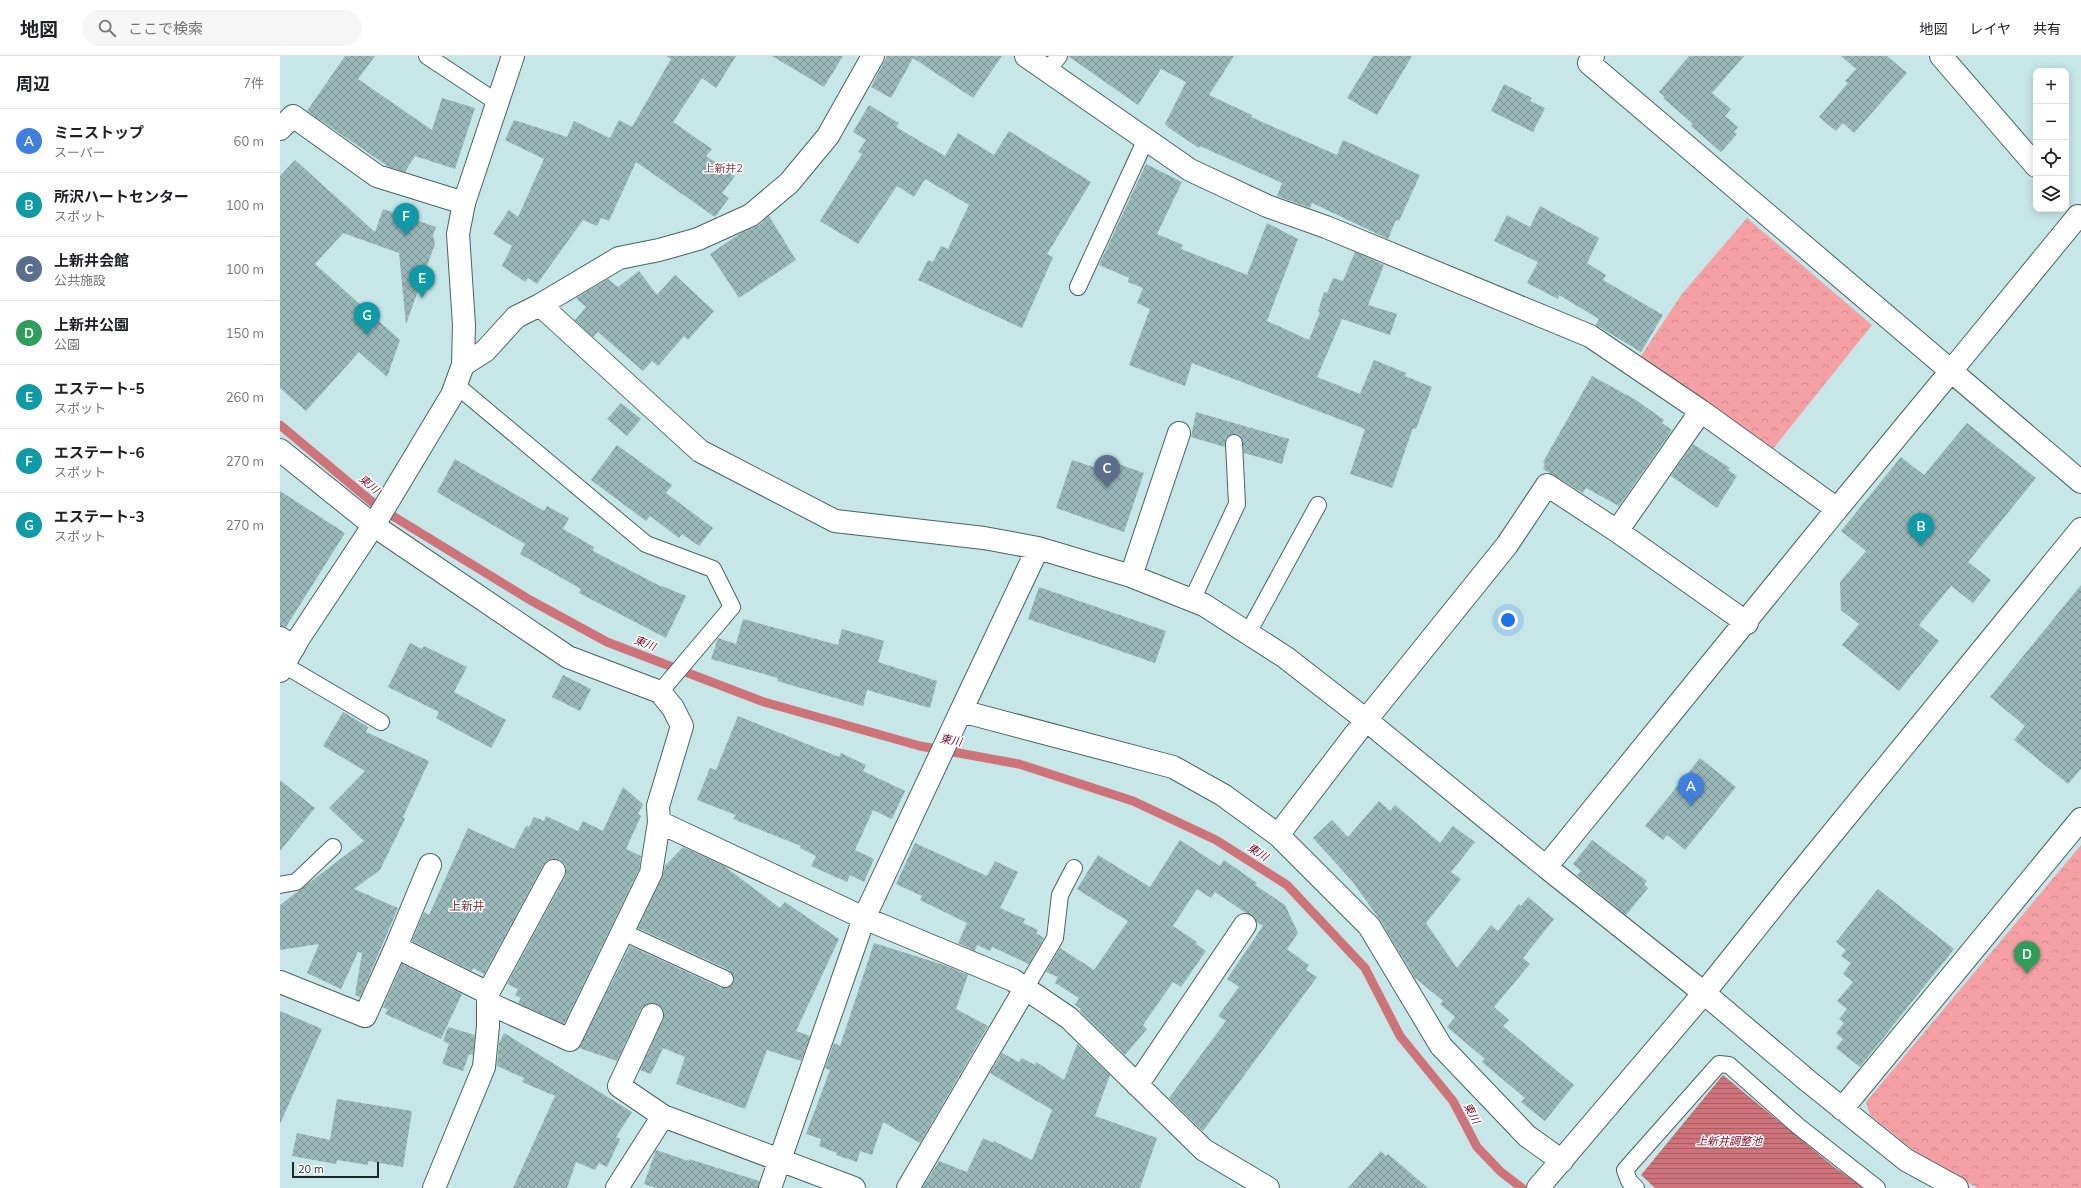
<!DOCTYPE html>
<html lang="ja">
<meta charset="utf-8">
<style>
body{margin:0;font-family:Mulish,"Noto Sans JP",sans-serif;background:#f6f6f6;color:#202124}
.controls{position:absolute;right:12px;top:12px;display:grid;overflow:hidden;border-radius:8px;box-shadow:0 2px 10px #0003}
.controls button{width:36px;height:36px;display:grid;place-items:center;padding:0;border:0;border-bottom:1px solid #e0e0e0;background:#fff;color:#202124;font:20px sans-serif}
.scale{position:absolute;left:12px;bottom:10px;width:87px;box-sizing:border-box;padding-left:4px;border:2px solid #1c2828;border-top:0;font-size:11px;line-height:14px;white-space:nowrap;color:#1c2828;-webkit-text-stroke:3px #fff;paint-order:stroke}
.you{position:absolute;left:1228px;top:564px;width:14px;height:14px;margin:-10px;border:3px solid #fff;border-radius:50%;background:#1a73e8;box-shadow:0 0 0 6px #1a73e833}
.badge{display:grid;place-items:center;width:26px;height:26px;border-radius:50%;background:#ea580c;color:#fff;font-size:13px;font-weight:700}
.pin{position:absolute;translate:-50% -33px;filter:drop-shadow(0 1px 2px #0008)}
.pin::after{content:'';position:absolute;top:21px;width:14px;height:12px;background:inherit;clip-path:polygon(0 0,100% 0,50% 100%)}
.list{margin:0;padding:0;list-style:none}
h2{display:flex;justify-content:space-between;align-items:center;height:52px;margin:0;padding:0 16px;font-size:17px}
h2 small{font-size:13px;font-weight:400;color:#757577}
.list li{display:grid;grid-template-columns:26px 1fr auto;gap:12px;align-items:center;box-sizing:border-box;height:64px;padding:0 16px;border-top:1px solid #e0e0e0}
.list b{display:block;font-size:15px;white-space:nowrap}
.list p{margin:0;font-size:13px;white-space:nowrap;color:#757577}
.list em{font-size:13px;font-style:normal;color:#757577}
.icon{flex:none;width:22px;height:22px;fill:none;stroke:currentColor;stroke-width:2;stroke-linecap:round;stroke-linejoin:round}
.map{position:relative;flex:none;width:1801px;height:1132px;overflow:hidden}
header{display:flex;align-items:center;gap:24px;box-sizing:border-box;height:56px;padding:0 20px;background:#fff;border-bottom:1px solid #e0e0e0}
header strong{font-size:19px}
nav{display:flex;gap:22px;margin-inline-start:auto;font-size:14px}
.search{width:280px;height:36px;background:#f6f6f6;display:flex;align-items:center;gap:10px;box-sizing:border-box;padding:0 14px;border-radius:22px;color:#757577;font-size:15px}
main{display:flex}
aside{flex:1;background:#fff}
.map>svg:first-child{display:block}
.park{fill:url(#park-crowns)}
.water{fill:url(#water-rules)}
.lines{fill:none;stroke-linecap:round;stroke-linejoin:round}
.stream{stroke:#cd7379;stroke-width:9}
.building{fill:url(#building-cross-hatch)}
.lane-casing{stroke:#486465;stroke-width:18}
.street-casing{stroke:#486465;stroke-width:24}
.secondary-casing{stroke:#486465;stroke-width:24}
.lane{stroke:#fff;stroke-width:16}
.street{stroke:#fff;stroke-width:22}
.secondary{stroke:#fff;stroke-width:22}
.labels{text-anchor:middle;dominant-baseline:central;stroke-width:3;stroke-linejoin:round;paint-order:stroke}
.neighbourhood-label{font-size:11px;fill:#833a41;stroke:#fff}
.water-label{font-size:11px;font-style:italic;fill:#7a0925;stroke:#fff}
.quarter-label{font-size:12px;fill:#833a41;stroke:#fff}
</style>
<header>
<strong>地図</strong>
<div class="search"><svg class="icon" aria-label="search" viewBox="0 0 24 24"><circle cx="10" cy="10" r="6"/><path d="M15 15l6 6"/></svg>ここで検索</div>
<nav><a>地図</a><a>レイヤ</a><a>共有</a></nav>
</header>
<main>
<aside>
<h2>周辺<small>7件</small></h2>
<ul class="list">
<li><span class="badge" style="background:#3f7fe0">A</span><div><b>ミニストップ</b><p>スーパー</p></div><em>60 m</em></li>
<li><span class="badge" style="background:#0f9aa8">B</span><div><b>所沢ハートセンター</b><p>スポット</p></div><em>100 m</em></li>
<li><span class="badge" style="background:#5c6f8a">C</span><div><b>上新井会館</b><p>公共施設</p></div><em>100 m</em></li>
<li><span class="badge" style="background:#2e9e5b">D</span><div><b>上新井公園</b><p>公園</p></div><em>150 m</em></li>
<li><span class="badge" style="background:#0f9aa8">E</span><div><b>エステート-5</b><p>スポット</p></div><em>260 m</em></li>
<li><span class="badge" style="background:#0f9aa8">F</span><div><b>エステート-6</b><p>スポット</p></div><em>270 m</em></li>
<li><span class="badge" style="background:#0f9aa8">G</span><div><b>エステート-3</b><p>スポット</p></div><em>270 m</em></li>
</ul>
</aside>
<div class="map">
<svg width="1801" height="1132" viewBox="0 0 1801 1132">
<defs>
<pattern id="park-crowns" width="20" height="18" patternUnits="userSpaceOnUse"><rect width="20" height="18" fill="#f5a0a4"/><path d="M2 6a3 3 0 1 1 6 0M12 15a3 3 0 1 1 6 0" fill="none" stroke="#d18a8d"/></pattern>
<pattern id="water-rules" width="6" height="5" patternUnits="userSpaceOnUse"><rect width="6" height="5" fill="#cd7379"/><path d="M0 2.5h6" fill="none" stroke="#a65e63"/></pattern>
<pattern id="building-cross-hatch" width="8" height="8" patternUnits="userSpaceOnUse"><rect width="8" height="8" fill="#9ab8b9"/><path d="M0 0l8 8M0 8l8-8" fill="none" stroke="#7d9696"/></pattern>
</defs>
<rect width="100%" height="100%" fill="#c7e6e7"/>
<path class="park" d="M 1467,162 L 1592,269 L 1492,394 L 1361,300 L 1402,238 Z
M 1801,789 L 1801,1132 L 1698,1132 L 1652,1109 L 1590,1059 L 1586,1046 Z"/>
<path class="water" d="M 1443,1019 L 1554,1111 L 1584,1132 L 1375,1132 L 1361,1119 Z"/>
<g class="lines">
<path class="stream" d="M 0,369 L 98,451 L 250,544 L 327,586 L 484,646 L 640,690 L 739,708 L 853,745 L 936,784 L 1007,829 L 1085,912 L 1120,980 L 1173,1045 L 1197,1091 L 1221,1116 L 1242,1132"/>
</g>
<path class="building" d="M 65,0 L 95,0 L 78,23 L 152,74 L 162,42 L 195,52 L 175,113 L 135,100 L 125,116 L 109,111 L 27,55 Z
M 386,0 L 456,0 L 436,32 L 422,22 L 393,66 L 432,93 L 426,100 L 455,120 L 442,137 L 449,142 L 435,161 L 356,106 L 329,165 L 321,162 L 317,170 L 303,164 L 257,228 L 248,222 L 245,226 L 222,210 L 232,190 L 213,178 L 229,154 L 238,161 L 264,103 L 225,84 L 234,64 L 287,81 L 294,65 L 330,82 L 339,64 L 352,71 L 391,3 Z
M 492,0 L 563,0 L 544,31 Z
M 607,0 L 722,0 L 693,42 L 633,2 L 611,42 L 591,31 Z
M 788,0 L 954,0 L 929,39 L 972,59 L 971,61 L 1057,99 L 1063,84 L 1140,119 L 1119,165 L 1116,164 L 1108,183 L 1032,147 L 1030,152 L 997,140 L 1002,127 L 920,90 L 919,92 L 889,72 L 885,68 L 906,26 L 881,13 L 858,49 Z
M 1093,0 L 1132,0 L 1097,59 L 1067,42 Z
M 1409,0 L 1464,0 L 1432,37 L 1451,53 L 1445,60 L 1458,71 L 1454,76 L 1457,78 L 1441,96 L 1411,70 L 1413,68 L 1383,42 L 1385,41 L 1379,36 Z
M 1561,0 L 1607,0 L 1627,17 L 1574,77 L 1563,67 L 1556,75 L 1539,61 L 1568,27 L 1565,25 L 1576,13 Z
M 1224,28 L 1252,42 L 1250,45 L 1265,52 L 1253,76 L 1211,55 Z
M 589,49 L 619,67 L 616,71 L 665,100 L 678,77 L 714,99 L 729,75 L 811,126 L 767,198 L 773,201 L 742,272 L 638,224 L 648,204 L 653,206 L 661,190 L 668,193 L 689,149 L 645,123 L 634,141 L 617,130 L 578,188 L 540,165 L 582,98 L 578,96 L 586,84 L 573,76 Z
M 15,104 L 95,176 L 103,153 L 156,171 L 153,179 L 155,188 L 126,268 L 119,197 L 63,177 L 35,208 L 120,284 L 107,321 L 79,296 L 26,355 L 0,332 L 0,120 Z
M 866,108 L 902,126 L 877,178 L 903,189 L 901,193 L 967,219 L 987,167 L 1018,183 L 987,265 L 1029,284 L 1040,256 L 1038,255 L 1044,236 L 1047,237 L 1053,222 L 1063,225 L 1075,196 L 1104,209 L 1088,249 L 1117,258 L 1110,279 L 1062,263 L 1037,321 L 1080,338 L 1094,304 L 1126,317 L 1125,320 L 1152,331 L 1136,373 L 1133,372 L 1112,432 L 1070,418 L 1085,373 L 912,307 L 905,330 L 849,309 L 870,253 L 857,247 L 863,232 L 848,226 L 849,222 L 819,209 Z
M 1260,150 L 1319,182 L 1307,207 L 1326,219 L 1323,224 L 1383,259 L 1361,296 L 1316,269 L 1319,263 L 1279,239 L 1278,243 L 1247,227 L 1258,206 L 1214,185 L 1227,159 L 1250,171 Z
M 489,160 L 516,204 L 459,242 L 430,198 L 461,177 L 479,169 Z
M 359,215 L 377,239 L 395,219 L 434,255 L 408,284 L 404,280 L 378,310 L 372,305 L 363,315 L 318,276 L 313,281 L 295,264 L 306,251 L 296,242 L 328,223 L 338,231 Z
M 1312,320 L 1356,344 L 1384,364 L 1382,367 L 1392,374 L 1339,450 L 1306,432 L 1303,437 L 1263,413 L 1265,408 L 1263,406 Z
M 341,347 L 361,363 L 347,380 L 327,363 Z
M 916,356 L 1009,383 L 1002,408 L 964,397 L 962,382 L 958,378 L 949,379 L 945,383 L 945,391 L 911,381 Z
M 1687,367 L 1756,422 L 1688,506 L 1711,524 L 1693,547 L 1671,530 L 1639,569 L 1659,585 L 1619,635 L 1562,589 L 1579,568 L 1561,554 L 1560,526 L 1586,495 L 1561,475 L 1621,401 L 1644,419 Z
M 1413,388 L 1450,412 L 1448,414 L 1457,420 L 1437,452 L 1391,420 Z
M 337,389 L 392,429 L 386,437 L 433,472 L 419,490 L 402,478 L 399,482 L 370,460 L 366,465 L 311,424 Z
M 175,403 L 264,455 L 267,450 L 289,462 L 283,473 L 314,491 L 313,495 L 382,531 L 382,530 L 406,540 L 386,582 L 299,537 L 301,533 L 240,498 L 245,488 L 157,436 Z
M 824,403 L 864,417 L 844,476 L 776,452 L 792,404 L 820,413 Z
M 0,435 L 65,477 L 6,571 L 0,570 Z
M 1801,529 L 1801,713 L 1788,728 L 1734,684 L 1745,670 L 1710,641 Z
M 759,531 L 886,575 L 875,607 L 748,563 Z
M 463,563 L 558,589 L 562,573 L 604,585 L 598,606 L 657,625 L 650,652 L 587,634 L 583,650 L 497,625 L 498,622 L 431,603 L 438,582 L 456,588 Z
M 130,587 L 142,593 L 144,590 L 187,611 L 174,636 L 226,664 L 211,692 L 156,662 L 159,656 L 108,631 Z
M 283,619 L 311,633 L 300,655 L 272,641 Z
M 63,656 L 88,671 L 86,676 L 149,705 L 123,761 L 125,763 L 100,814 L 74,833 L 118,852 L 80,941 L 75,939 L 82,897 L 78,896 L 61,933 L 27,917 L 39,888 L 0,894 L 0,849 L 84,785 L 49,752 L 85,715 L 43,690 Z
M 458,660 L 559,701 L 561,697 L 586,709 L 583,715 L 625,735 L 612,763 L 593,754 L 575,794 L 594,803 L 584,826 L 570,819 L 567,826 L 531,810 L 536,800 L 520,792 L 521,790 L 453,763 L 456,759 L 417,744 L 430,712 L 436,714 Z
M 1420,702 L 1456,731 L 1405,794 L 1387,779 L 1383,784 L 1365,770 Z
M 0,724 L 35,752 L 0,795 Z
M 343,731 L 363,748 L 358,758 L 361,760 L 346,793 L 361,800 L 359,813 L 284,968 L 238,947 L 241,942 L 235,939 L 238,933 L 227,928 L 285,821 L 286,815 L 285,809 L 280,804 L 273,803 L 268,804 L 263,809 L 204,918 L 193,912 L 192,915 L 132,885 L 144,856 L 149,859 L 188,772 L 234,793 L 246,770 L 249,771 L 254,761 L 264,765 L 266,760 L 298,775 L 303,765 L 323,775 Z
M 1099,745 L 1110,755 L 1115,749 L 1160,787 L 1173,770 L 1195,786 L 1171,816 L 1181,823 L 1146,867 L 1177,912 L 1211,869 L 1218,875 L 1239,848 L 1241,850 L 1248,841 L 1274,863 L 1243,902 L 1250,908 L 1214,951 L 1229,964 L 1223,970 L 1294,1029 L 1265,1065 L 1241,1046 L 1245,1042 L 1202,1006 L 1205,1003 L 1167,971 L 1175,961 L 1160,948 L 1163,945 L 1135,922 L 1100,864 L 1072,825 L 1033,782 L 1052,764 L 1068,781 Z
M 900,784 L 940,810 L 944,804 L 977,827 L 975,829 L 1005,849 L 1018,877 L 1007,893 L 1029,909 L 1026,914 L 1037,921 L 923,1075 L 889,1042 L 946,965 L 938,960 L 959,931 L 947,923 L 983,870 L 977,866 L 972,859 L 966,857 L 935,836 L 931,842 L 917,833 L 893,870 L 917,886 L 916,888 L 926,895 L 901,931 L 893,926 L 863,969 L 867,973 L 845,999 L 800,955 L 801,953 L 795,949 L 799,942 L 775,927 L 778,921 L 766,916 L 780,892 L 814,914 L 848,865 L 797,833 L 818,799 L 870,831 Z
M 1312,784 L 1367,825 L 1364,828 L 1368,832 L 1346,859 L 1297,819 L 1301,815 L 1293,808 Z
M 635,787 L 707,820 L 715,805 L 738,816 L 720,852 L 745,863 L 743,867 L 758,874 L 756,877 L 764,882 L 749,908 L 712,891 L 710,895 L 697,889 L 695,895 L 678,887 L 687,867 L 640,844 L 642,840 L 616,828 Z
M 403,791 L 444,810 L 500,852 L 505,846 L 559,883 L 516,975 L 530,980 L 521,1005 L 487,994 L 465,1053 L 396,1028 L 405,1001 L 383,992 L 371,1018 L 360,1014 L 383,964 L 384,958 L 382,952 L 377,948 L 371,947 L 365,949 L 361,953 L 337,1005 L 299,992 L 350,890 L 441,932 L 446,932 L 453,927 L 454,922 L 449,914 L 358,872 L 382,822 L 385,810 Z
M 1598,833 L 1674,893 L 1580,1011 L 1556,992 L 1563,983 L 1556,977 L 1564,967 L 1559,963 L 1567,953 L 1557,945 L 1573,926 L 1563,918 L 1571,907 L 1561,900 L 1566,894 L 1556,886 Z
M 594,887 L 667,910 L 688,919 L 676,953 L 708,970 L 640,1087 L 603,1066 L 592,1099 L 580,1095 L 577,1106 L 556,1099 L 557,1097 L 539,1090 L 541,1083 L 526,1078 L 550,1014 L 545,1012 L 554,987 L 560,990 Z
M 122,908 L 182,938 L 161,983 L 105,958 L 108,954 L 103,951 Z
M 0,955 L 42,973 L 0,1068 Z
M 168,971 L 195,979 L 193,999 L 189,998 L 183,1015 L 162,1008 L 169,988 L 163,985 Z
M 224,977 L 352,1056 L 336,1081 L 340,1083 L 327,1111 L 319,1107 L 315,1114 L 296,1106 L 287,1132 L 233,1132 L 275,1040 L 242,1026 L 244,1022 L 217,1010 L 219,987 Z
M 797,988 L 830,1019 L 815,1060 L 877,1082 L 860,1132 L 642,1132 L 659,1105 L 687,1116 L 703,1082 L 713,1087 L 714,1085 L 752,1104 L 772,1054 L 710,1017 L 722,997 L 739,1006 L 742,1002 L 755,1009 L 756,1006 L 784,1024 Z
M 57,1043 L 132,1055 L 123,1111 L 88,1105 L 88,1109 L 57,1104 L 56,1108 L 12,1100 L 17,1077 L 50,1084 Z
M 376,1094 L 409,1105 L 409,1103 L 479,1125 L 478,1132 L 376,1132 L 364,1128 Z
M 1101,1095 L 1106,1100 L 1108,1098 L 1148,1132 L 1068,1132 Z"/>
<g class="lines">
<g class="lane-casing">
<path id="lane" d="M 147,0 L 218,47
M 768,14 L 779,0
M 798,231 L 866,83
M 176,329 L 366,488 L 433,513 L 452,551 L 380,636
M 912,544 L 957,448 L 954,387
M 968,577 L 1038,449
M 4,609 L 101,666
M 0,829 L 16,826 L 53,791
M 343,876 L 445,923
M 746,931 L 775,882 L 780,839 L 794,812
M 1356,1132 L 1349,1125 L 1345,1114 L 1439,1008 L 1449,1009 L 1518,1070 L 1597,1132"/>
</g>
<g class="street-casing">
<path id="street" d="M 746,0 L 910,114 L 987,150 L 1046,171 L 1310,280 L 1421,355 L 1557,453 L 1266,811 L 1424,937 L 1528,1025 L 1626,1104 L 1677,1132
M 1313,0 L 1309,7 L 1671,315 L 1557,453
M 1661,0 L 1756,110
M 0,73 L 13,60 L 97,120 L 184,147
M 1798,160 L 1671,315 L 1801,426
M 260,249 L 339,202 L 379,194 L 418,183 L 471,159 L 509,127 L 548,80 L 593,0
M 183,309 L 205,295 L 236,261 L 260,249 L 420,395 L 555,465 L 704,482 L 758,492 L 851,520 L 924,549 L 1005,601 L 1086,664 L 1266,811
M 0,394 L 93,469 L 288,601 L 380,636 L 393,652 L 402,670 L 378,750 L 379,766 L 584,862 L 733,924 L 789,962 L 924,1094 L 988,1132
M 1337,475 L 1467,567
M 758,492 L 681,655 L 893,711 L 943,739 L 998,779
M 851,520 L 899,377
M 0,582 L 14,591
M 116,891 L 150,809
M 0,926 L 85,960 L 116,891 L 208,937
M 208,947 L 290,984 L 371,817 L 379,766
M 372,959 L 339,1030 L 383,1060
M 857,1029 L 965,869
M 1562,1053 L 1801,763
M 1282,1105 L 1247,1080 L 1161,990 L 1089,870 L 998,779 L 1086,664 L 1227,489 L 1267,429 L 1337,475 L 1421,355
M 154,1132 L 204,1011 L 208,970 L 208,937 L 274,815
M 337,1132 L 383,1060 L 574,1132
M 490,1132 L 584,862 L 681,655
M 628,1132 L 746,931"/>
</g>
<g class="secondary-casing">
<path id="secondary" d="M 0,615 L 19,582 L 95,467 L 172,339 L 183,309 L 184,269 L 178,178 L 184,147 L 233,0
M 1258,1132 L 1424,937 L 1507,833 L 1801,473"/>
</g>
<use href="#lane" class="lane"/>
<use href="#street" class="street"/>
<use href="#secondary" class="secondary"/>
</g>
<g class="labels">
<g class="neighbourhood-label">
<text x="443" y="112">上新井2</text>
</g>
<g class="water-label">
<text transform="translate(89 428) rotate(40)">東川</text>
<text transform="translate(365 587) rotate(21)">東川</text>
<text transform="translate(671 684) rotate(10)">東川</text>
<text transform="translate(978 796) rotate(33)">東川</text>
<text transform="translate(1192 1057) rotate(62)">東川</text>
<text x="1449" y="1085">上新井調整池</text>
</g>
<g class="quarter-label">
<text x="187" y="849">上新井</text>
</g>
</g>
</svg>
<div class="controls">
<button>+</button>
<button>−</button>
<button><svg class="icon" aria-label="locate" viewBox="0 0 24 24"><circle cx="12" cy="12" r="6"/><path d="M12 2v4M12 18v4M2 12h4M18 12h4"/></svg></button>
<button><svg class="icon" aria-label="layers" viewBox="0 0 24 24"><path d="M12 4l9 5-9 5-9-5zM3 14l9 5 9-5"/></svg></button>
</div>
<div class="scale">20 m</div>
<div class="you"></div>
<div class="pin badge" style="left:1411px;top:750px;background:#3f7fe0">A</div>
<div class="pin badge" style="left:1641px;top:490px;background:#0f9aa8">B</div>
<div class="pin badge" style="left:827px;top:432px;background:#5c6f8a">C</div>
<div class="pin badge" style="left:1747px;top:918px;background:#2e9e5b">D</div>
<div class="pin badge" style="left:142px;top:242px;background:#0f9aa8">E</div>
<div class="pin badge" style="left:126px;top:180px;background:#0f9aa8">F</div>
<div class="pin badge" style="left:87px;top:279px;background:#0f9aa8">G</div>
</div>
</main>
